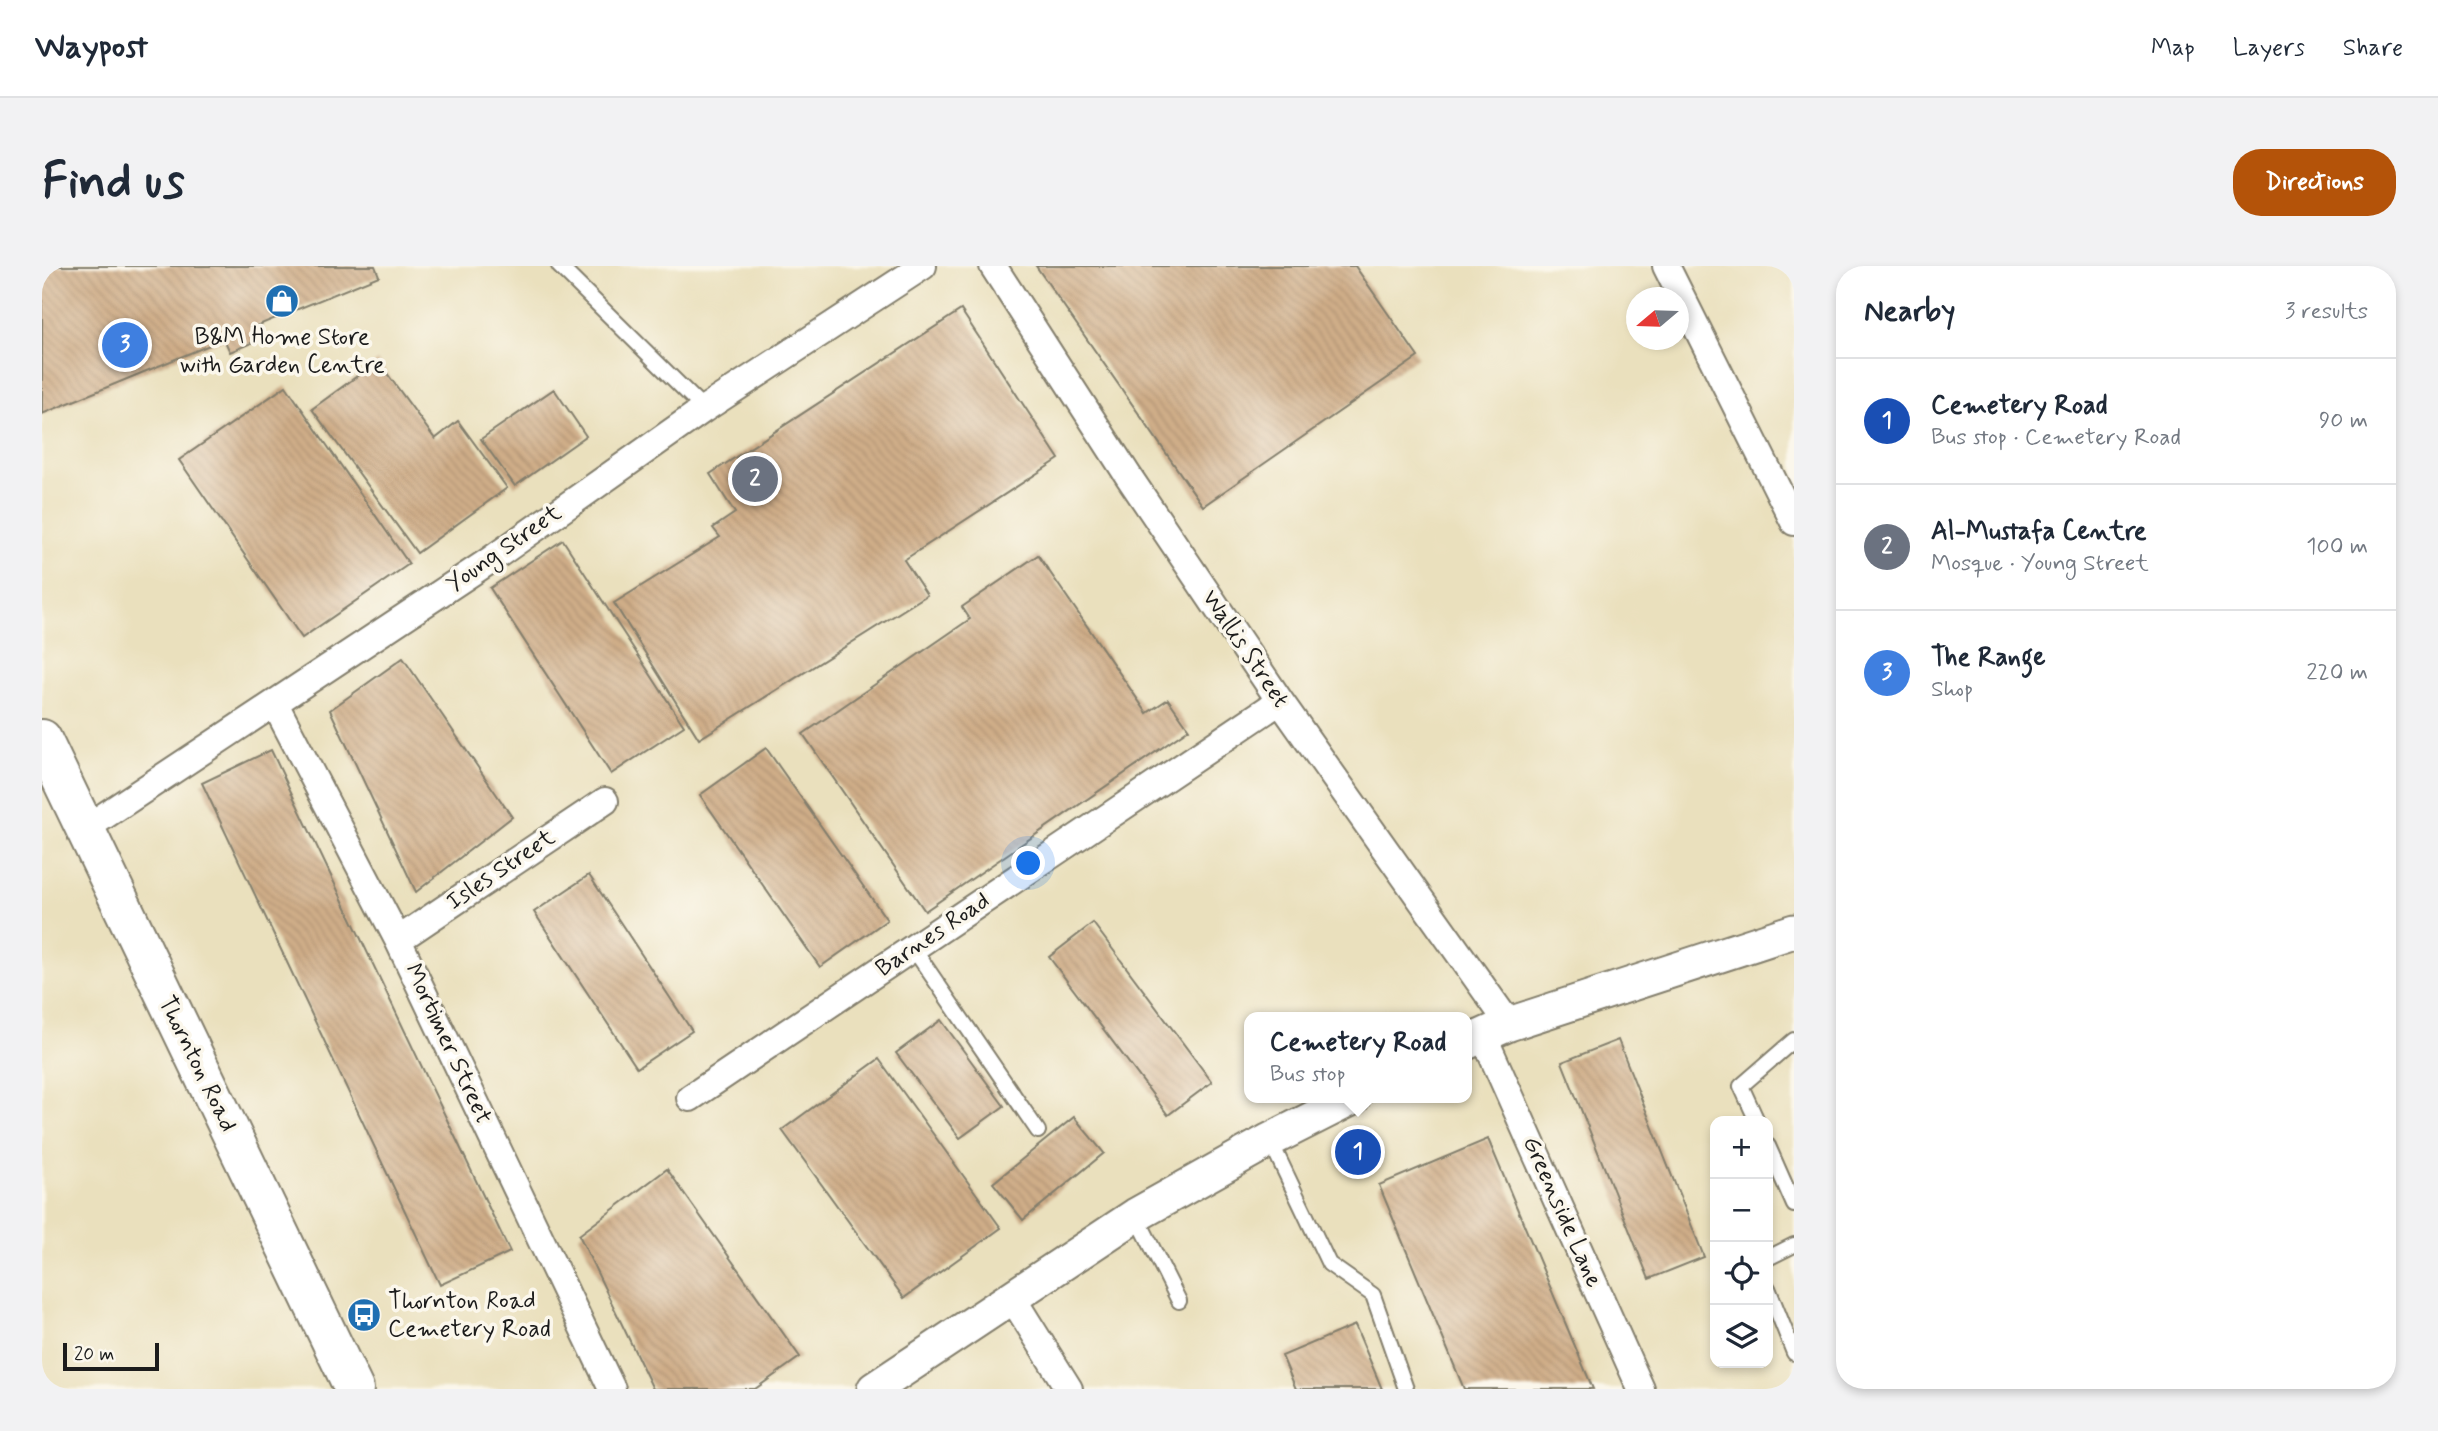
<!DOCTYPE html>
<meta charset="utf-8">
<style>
body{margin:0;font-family:Mynerve,sans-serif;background:#f2f2f3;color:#1f2937}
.controls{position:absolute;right:21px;bottom:21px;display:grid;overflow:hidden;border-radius:14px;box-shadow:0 4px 10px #0003}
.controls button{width:63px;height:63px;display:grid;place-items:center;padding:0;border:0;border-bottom:2px solid #e0e1e3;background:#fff;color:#1f2937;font:35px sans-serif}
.compass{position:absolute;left:1584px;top:21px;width:63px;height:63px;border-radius:50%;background:#fff;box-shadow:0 4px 10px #0003;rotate:251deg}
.scale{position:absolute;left:21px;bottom:18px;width:96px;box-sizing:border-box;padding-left:7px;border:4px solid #1c1c1c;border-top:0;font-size:19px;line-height:24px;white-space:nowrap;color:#1c1c1c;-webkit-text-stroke:5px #fbf7ec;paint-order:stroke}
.you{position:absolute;left:987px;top:598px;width:24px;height:24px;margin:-18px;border:5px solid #fff;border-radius:50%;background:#1a73e8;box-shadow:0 0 0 10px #1a73e833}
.badge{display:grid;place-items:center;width:46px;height:46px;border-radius:50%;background:#b45309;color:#fff;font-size:23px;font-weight:700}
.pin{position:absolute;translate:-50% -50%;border:4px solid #fff;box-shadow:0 2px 7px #0006}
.popup{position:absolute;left:1202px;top:746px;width:228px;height:91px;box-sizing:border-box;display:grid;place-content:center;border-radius:14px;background:#fff;filter:drop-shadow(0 2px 5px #0005);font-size:23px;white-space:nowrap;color:#747a83}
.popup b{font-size:26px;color:#1f2937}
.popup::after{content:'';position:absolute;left:50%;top:100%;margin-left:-14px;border:14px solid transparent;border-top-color:#fff}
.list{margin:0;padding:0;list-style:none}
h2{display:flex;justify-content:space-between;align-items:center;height:91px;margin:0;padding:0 28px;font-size:30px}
h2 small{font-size:23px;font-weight:400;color:#747a83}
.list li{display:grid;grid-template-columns:46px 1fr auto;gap:21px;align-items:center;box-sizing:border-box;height:126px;padding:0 28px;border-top:2px solid #e0e1e3}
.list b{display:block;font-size:26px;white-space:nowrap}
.list p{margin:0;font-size:23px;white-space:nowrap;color:#747a83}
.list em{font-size:23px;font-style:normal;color:#747a83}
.icon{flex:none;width:38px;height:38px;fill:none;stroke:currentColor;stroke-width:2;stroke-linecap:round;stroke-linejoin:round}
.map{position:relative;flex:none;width:1752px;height:1123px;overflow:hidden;border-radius:28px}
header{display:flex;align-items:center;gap:42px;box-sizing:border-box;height:98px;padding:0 35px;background:#fff;border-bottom:2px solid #e0e1e3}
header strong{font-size:33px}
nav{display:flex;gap:38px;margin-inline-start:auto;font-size:24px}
.intro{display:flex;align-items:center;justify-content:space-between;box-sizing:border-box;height:168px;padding:0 42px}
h1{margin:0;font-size:49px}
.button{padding:18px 32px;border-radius:28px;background:#b45309;color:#fff;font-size:24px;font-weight:700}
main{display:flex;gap:42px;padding:0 42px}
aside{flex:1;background:#fff;border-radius:28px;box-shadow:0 4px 10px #0003}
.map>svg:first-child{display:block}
.building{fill:url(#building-back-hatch)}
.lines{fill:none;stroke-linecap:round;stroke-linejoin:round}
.service-casing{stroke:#837e6c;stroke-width:18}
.minor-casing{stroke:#837e6c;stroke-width:30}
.tertiary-casing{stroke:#837e6c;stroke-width:37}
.secondary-casing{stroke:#837e6c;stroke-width:42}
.service{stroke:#fff;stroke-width:14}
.minor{stroke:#fff;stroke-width:26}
.tertiary{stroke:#fff;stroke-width:33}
.secondary{stroke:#fff;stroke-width:38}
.labels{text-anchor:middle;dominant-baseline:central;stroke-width:7;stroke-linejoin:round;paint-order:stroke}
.poi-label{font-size:24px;fill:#1c1c1c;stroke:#fbf7ec}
.street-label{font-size:24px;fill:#1c1c1c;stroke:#fbf7ec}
</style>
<header>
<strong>Waypost</strong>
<nav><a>Map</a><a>Layers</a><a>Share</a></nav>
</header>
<div class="intro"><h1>Find us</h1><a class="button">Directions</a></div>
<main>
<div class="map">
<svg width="1752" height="1123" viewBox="0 0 1752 1123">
<defs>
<pattern id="building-back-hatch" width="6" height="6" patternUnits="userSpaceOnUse" patternTransform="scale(1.75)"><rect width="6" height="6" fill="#cfad88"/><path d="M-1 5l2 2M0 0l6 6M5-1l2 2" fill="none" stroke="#b19475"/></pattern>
</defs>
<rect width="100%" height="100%" fill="#fbf7ec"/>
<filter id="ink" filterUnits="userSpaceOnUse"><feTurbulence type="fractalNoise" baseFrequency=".0143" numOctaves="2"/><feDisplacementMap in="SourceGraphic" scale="14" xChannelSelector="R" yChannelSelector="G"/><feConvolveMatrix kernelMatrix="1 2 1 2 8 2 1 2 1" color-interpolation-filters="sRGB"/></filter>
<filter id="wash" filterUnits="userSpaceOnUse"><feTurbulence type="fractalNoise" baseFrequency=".00686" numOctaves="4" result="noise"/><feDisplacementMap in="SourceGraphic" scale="28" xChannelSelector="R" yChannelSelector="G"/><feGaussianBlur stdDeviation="1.57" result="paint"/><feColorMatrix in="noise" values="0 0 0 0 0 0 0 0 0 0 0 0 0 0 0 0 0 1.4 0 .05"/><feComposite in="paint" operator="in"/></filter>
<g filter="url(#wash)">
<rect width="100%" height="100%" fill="#eae0bd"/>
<g id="blocks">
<path class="building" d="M 0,0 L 333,0 L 337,10 L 214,60 L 219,73 L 188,86 L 182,73 L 0,148 Z
M 994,0 L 1313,0 L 1376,91 L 1161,240 Z
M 919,44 L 1017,193 L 862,294 L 885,329 L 657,473 L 572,337 L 678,271 L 671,262 L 693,247 L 668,208 Z
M 336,95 L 393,173 L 416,155 L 465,222 L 375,287 L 270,143 Z
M 244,120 L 367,298 L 260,372 L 137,194 Z
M 512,123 L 544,170 L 473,220 L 439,173 Z
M 521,274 L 642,460 L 569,508 L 448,322 Z
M 996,289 L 1105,447 L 1126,433 L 1147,463 L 883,645 L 761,468 L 928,353 L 920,341 Z
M 361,392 L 470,551 L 374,626 L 288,444 Z
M 724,482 L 845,654 L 778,701 L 658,529 Z
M 229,484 L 468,986 L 398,1019 L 160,517 Z
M 547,609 L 650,765 L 595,802 L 492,646 Z
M 1051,657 L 1170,816 L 1126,849 L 1007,691 Z
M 899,754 L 962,840 L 918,872 L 854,787 Z
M 1576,774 L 1662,991 L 1607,1013 L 1520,796 Z
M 837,793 L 959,962 L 862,1032 L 740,864 Z
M 1032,851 L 1062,887 L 981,954 L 951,917 Z
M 1446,873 L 1551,1123 L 1422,1123 L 1337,919 Z
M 625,903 L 758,1091 L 713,1123 L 611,1123 L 537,969 Z
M 1313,1059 L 1340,1123 L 1254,1123 L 1240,1090 Z"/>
</g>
</g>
<g filter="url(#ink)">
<use href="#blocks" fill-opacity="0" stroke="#837e6c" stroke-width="2"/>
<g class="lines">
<g class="service-casing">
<path id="service" d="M 517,0 L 662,143
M 871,682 L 996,865
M 1715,855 L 1699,820 L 1752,774
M 1228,874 L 1287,998 L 1331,1029 L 1364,1123
M 1726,880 L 1752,939
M 1094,949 L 1137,1035
M 1726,992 L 1752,979
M 1726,1022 L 1752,1087"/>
</g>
<g class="minor-casing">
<path id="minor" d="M 951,0 L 1087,211 L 1238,435 L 1467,758
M 1624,0 L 1752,256
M 233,438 L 356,674 L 570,1123
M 41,564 L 447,295 L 662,143 L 881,0
M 356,674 L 563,535
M 1441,769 L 1599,1123
M 648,832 L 1238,435
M 969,1030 L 1027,1123"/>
</g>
<g class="tertiary-casing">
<path id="tertiary" d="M 1424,777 L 1467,758 L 1752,665
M 832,1123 L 1094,949 L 1228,874 L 1311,832"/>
</g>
<g class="secondary-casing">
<path id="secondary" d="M 0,473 L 312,1123"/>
</g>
<use href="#service" class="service"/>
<use href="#minor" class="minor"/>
<use href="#tertiary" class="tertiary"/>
<use href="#secondary" class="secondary"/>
</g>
</g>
<defs>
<g id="shop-disc" transform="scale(1.75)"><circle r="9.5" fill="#1f6fb2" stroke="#fbf7ec"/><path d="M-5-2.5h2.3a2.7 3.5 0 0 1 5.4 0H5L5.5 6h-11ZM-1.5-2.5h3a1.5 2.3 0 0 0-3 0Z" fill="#fff"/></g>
<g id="bus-disc" transform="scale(1.75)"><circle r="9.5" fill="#1f6fb2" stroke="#fbf7ec"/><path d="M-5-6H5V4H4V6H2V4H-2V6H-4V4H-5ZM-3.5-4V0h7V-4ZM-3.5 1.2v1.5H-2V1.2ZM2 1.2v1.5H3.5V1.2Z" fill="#fff"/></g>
</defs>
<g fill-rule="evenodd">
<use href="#shop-disc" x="240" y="35"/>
<use href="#bus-disc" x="322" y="1049"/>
</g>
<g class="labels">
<g class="poi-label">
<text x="240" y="71">B&amp;M Home Store<tspan x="240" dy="28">with Garden Centre</tspan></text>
<text x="346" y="1035" text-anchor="start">Thornton Road<tspan x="346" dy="28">Cemetery Road</tspan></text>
</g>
<g class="street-label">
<text transform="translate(462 283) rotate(-35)">Young Street</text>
<text transform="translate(1203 383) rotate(56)">Wallis Street</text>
<text transform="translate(459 604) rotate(-34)">Isles Street</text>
<text transform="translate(891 669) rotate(-34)">Barnes Road</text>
<text transform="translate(406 778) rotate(65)">Mortimer Street</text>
<text transform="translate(155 798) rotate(64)">Thornton Road</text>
<text transform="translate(1520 946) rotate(66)">Greenside Lane</text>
</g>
</g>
</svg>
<div class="controls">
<button>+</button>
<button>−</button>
<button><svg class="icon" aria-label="locate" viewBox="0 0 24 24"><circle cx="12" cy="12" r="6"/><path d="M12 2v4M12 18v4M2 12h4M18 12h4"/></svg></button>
<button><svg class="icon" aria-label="layers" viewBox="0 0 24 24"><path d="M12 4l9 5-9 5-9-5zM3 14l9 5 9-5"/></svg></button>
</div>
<svg class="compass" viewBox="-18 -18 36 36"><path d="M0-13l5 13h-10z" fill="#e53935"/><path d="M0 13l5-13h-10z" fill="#747a83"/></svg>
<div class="scale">20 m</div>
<div class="you"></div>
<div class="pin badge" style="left:1316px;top:886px;background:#1a4fb4">1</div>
<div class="popup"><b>Cemetery Road</b>Bus stop</div>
<div class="pin badge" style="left:713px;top:213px;background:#6b7280">2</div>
<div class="pin badge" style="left:83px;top:79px;background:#3f7fe0">3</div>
</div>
<aside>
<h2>Nearby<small>3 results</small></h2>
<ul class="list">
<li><span class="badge" style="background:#1a4fb4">1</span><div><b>Cemetery Road</b><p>Bus stop · Cemetery Road</p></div><em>90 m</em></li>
<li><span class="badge" style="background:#6b7280">2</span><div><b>Al-Mustafa Centre</b><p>Mosque · Young Street</p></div><em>100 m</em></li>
<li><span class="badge" style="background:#3f7fe0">3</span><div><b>The Range</b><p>Shop</p></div><em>220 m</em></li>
</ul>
</aside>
</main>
